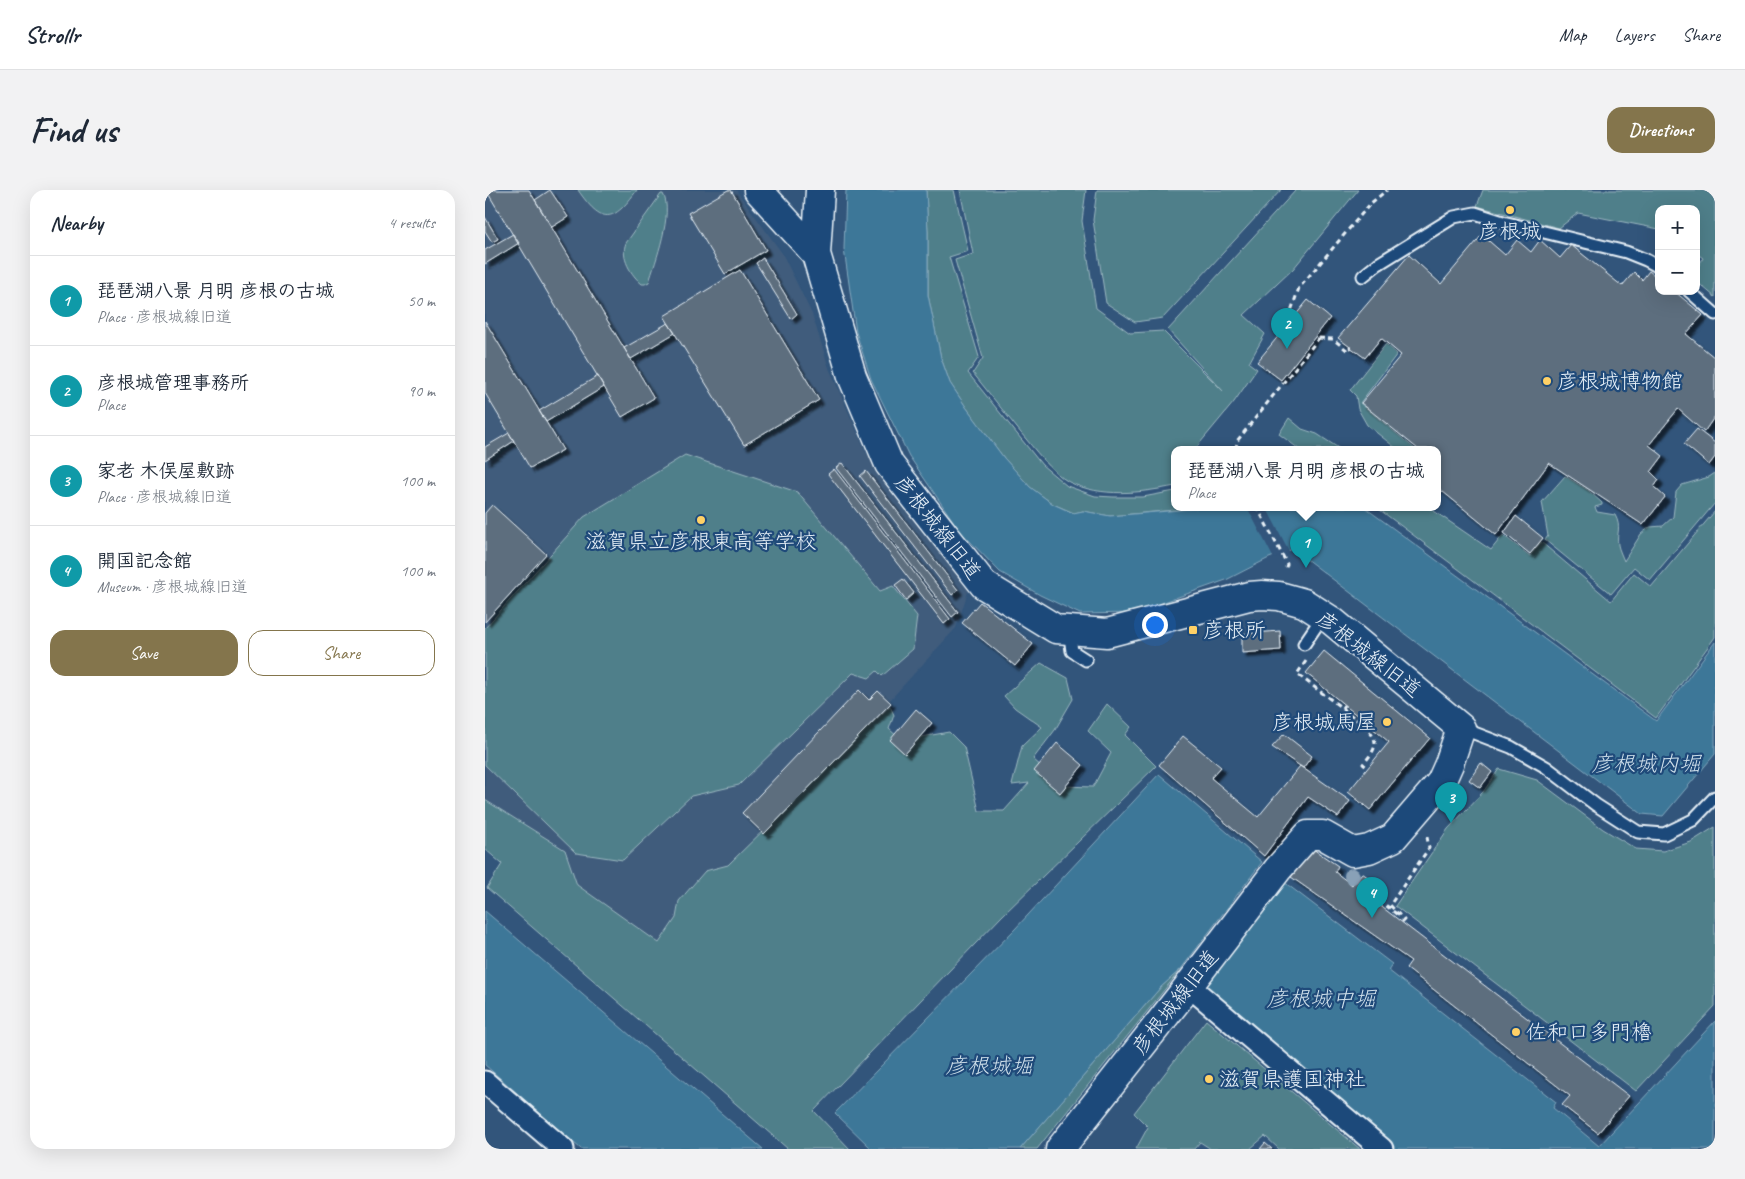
<!DOCTYPE html>
<meta charset="utf-8">
<style>
body{margin:0;font-family:Caveat,"Klee One",sans-serif;background:#f2f2f3;color:#1f2937}
.controls{position:absolute;right:15px;top:15px;display:grid;overflow:hidden;border-radius:10px;box-shadow:0 5px 20px #0002}
.controls button{width:45px;height:45px;display:grid;place-items:center;padding:0;border:0;border-bottom:1px solid #e0e1e3;background:#fff;color:#1f2937;font:25px sans-serif}
.you{position:absolute;left:669px;top:434px;width:18px;height:18px;margin:-12px;border:4px solid #fff;border-radius:50%;background:#1a73e8;box-shadow:0 0 0 8px #1a73e833}
.badge{display:grid;place-items:center;width:32px;height:32px;border-radius:50%;background:#84754c;color:#fff;font-size:16px;font-weight:700}
.pin{position:absolute;translate:-50% -41px;filter:drop-shadow(0 1px 2px #0008)}
.pin::after{content:'';position:absolute;top:26px;width:18px;height:15px;background:inherit;clip-path:polygon(0 0,100% 0,50% 100%)}
.popup{position:absolute;left:686px;top:256px;width:270px;height:65px;box-sizing:border-box;display:grid;place-content:center;border-radius:10px;background:#fff;filter:drop-shadow(0 1px 4px #0005);font-size:16px;white-space:nowrap;color:#747a83}
.popup b{font-size:19px;color:#1f2937}
.popup::after{content:'';position:absolute;left:50%;top:100%;margin-left:-10px;border:10px solid transparent;border-top-color:#fff}
.list{margin:0;padding:0;list-style:none}
h2{display:flex;justify-content:space-between;align-items:center;height:65px;margin:0;padding:0 20px;font-size:21px}
h2 small{font-size:16px;font-weight:400;color:#747a83}
.list li{display:grid;grid-template-columns:32px 1fr auto;gap:15px;align-items:center;box-sizing:border-box;height:90px;padding:0 20px;border-top:1px solid #e0e1e3}
.list b{display:block;font-size:19px;white-space:nowrap}
.list p{margin:0;font-size:16px;white-space:nowrap;color:#747a83}
.list em{font-size:16px;font-style:normal;color:#747a83}
.actions{display:flex;gap:10px;padding:15px 20px}
.actions a{flex:1;padding:11px 0;border:1px solid #84754c;border-radius:15px;text-align:center;font-size:18px;color:#84754c}
.actions .main{background:#84754c;color:#fff}
.map{position:relative;flex:none;width:1230px;height:959px;overflow:hidden;border-radius:15px}
header{display:flex;align-items:center;gap:30px;box-sizing:border-box;height:70px;padding:0 25px;background:#fff;border-bottom:1px solid #e0e1e3}
header strong{font-size:24px}
nav{display:flex;gap:28px;margin-inline-start:auto;font-size:18px}
.intro{display:flex;align-items:center;justify-content:space-between;box-sizing:border-box;height:120px;padding:0 30px}
h1{margin:0;font-size:35px}
.button{padding:12px 22px;border-radius:15px;background:#84754c;color:#fff;font-size:18px;font-weight:700}
main{display:flex;gap:30px;padding:0 30px}
aside{flex:1;background:#fff;border-radius:15px;box-shadow:0 5px 20px #0002}
.map>svg:first-child{display:block}
.built{fill:#3f5c7c}
.green{fill:#4f7f8a;stroke:#9cb8c1}
.water{fill:#3e7798;stroke:#82a8be}
.pier{fill:#32557b}
.building{fill:#5d6e7e;stroke:#e8f1f8;filter:url(#shadow)}
.lines{fill:none;stroke-linecap:round;stroke-linejoin:round}
.lane-casing{stroke:#e8f1f8;stroke-width:15}
.street-casing{stroke:#e8f1f8;stroke-width:25}
.secondary-casing{stroke:#e8f1f8;stroke-width:31}
.path{stroke:#e8f1f8;stroke-width:3;stroke-dasharray:5 4;stroke-linecap:butt}
.lane{stroke:#1f4a7a;stroke-width:11}
.street{stroke:#1f4a7a;stroke-width:21}
.secondary{stroke:#1f4a7a;stroke-width:28}
.tree{fill:#89a1b7}
.poi-dot{fill:#ffd166;stroke:#1f4a7a;stroke-width:2}
.labels{text-anchor:middle;dominant-baseline:central;stroke-width:4.5;stroke-linejoin:round;paint-order:stroke}
.poi-label{font-size:21px;fill:#e8f1f8;stroke:#1f4a7a;text-anchor:start}
.street-label{font-size:21px;fill:#e8f1f8;stroke:#1f4a7a}
.water-label{font-size:22px;font-style:italic;fill:#cedfea;stroke:#1f4a7a}
</style>
<header>
<strong>Strollr</strong>
<nav><a>Map</a><a>Layers</a><a>Share</a></nav>
</header>
<div class="intro"><h1>Find us</h1><a class="button">Directions</a></div>
<main>
<aside>
<h2>Nearby<small>4 results</small></h2>
<ul class="list">
<li><span class="badge" style="background:#0f9aa8">1</span><div><b>琵琶湖八景 月明 彦根の古城</b><p>Place · 彦根城線旧道</p></div><em>50 m</em></li>
<li><span class="badge" style="background:#0f9aa8">2</span><div><b>彦根城管理事務所</b><p>Place</p></div><em>90 m</em></li>
<li><span class="badge" style="background:#0f9aa8">3</span><div><b>家老 木俣屋敷跡</b><p>Place · 彦根城線旧道</p></div><em>100 m</em></li>
<li><span class="badge" style="background:#0f9aa8">4</span><div><b>開国記念館</b><p>Museum · 彦根城線旧道</p></div><em>100 m</em></li>
</ul>
<div class="actions"><a class="main">Save</a><a>Share</a></div>
</aside>
<div class="map">
<svg width="1230" height="959" viewBox="0 0 1230 959">
<defs>
<filter id="shadow"><feDropShadow dx="4.5" dy="4.5" stdDeviation="1" flood-color="#0009"/></filter>
</defs>
<rect width="100%" height="100%" fill="#32557b"/>
<filter id="ink" filterUnits="userSpaceOnUse"><feTurbulence type="fractalNoise" baseFrequency=".02" numOctaves="2"/><feDisplacementMap in="SourceGraphic" scale="10" xChannelSelector="R" yChannelSelector="G"/><feConvolveMatrix kernelMatrix="1 2 1 2 8 2 1 2 1" color-interpolation-filters="sRGB"/></filter>
<g filter="url(#ink)">
<path class="built" d="M 0,0 L 251,0 L 297,63 L 327,124 L 344,178 L 381,262 L 484,399 L 471,438 L 164,773 L 0,634 Z"/>
<path class="green" d="M 93,0 L 152,0 C 128,33 117,35 93,0 Z
M 441,0 L 469,0 L 483,61 L 464,67 L 494,167 L 483,183 L 557,275 L 582,296 L 610,306 L 628,307 L 658,307 L 690,301 L 690,317 L 722,317 L 625,326 L 598,321 L 589,323 L 568,314 L 545,297 L 519,268 L 481,217 L 465,193 L 456,168 L 443,105 L 443,42 Z
M 475,0 L 601,0 L 597,31 L 611,118 L 645,143 L 678,141 L 738,201 L 683,140 L 811,0 L 873,0 L 808,79 L 759,125 L 780,144 L 764,173 L 772,179 L 749,212 L 710,259 L 690,259 L 690,296 C 655,303 617,308 584,292 C 567,283 549,258 536,243 C 520,223 504,203 488,183 L 498,168 L 470,70 L 488,64 Z
M 612,0 L 796,0 L 678,128 L 650,132 L 621,113 L 608,30 Z
M 998,0 L 1230,0 L 1230,107 L 1211,91 L 1211,81 L 1218,68 L 1211,63 L 1211,19 L 1174,19 L 1174,39 L 1093,23 L 1074,38 L 992,16 Z
M 176,4 L 178,4 C 189,22 170,73 164,92 L 160,94 L 157,94 C 146,85 135,67 141,53 Z
M 901,154 L 912,164 L 875,213 L 930,259 L 912,259 L 882,235 L 873,219 L 871,206 L 865,200 Z
M 804,228 L 817,239 L 832,244 L 855,259 L 814,259 L 794,244 Z
M 200,265 L 312,302 L 395,401 L 408,396 L 432,426 L 428,459 L 397,486 L 392,481 L 384,488 L 368,483 L 254,595 L 206,606 L 138,670 L 91,663 L 0,575 L 0,438 L 99,327 Z
M 1230,283 L 1230,313 L 1165,390 L 1149,377 L 1126,404 L 1060,350 L 1063,346 L 1057,312 L 1080,286 L 1103,300 L 1117,313 L 1117,315 L 1110,317 L 1112,322 L 1130,325 C 1137,338 1131,342 1133,355 C 1134,360 1137,366 1139,371 L 1156,344 L 1165,337 L 1178,336 L 1188,327 L 1191,302 L 1197,295 L 1224,287 Z
M 891,317 L 943,317 L 1006,360 L 1018,345 L 1045,366 L 1056,352 L 1126,411 L 1149,383 L 1166,397 L 1230,321 L 1230,447 L 1171,528 Z
M 556,473 L 583,488 L 588,509 L 570,540 L 548,569 L 578,596 L 608,597 L 626,563 L 603,541 L 622,514 L 646,537 L 640,545 L 671,576 L 517,726 L 329,921 L 365,959 L 303,959 L 2,698 L 17,674 L 0,659 L 0,610 L 80,660 L 92,695 L 174,753 L 191,728 L 194,711 L 220,681 L 243,675 L 405,516 L 409,525 L 404,539 L 424,557 L 436,547 L 464,542 L 479,557 L 494,621 L 519,621 L 544,593 L 527,595 L 537,556 L 557,537 L 530,518 L 519,506 Z
M 1014,579 L 1052,590 L 1118,639 L 1151,659 L 1178,661 L 1206,652 L 1230,637 L 1230,816 L 1151,901 L 910,716 L 963,639 L 998,602 Z
M 696,779 L 552,959 L 535,959 L 676,797 Z
M 721,830 L 875,959 L 794,959 L 780,946 L 765,959 L 726,959 L 715,952 L 709,959 L 651,959 L 663,937 L 649,923 Z"/>
<path class="water" d="M 361,0 L 441,0 L 443,42 L 443,105 L 456,168 L 465,193 L 481,217 L 519,268 L 545,297 L 568,314 L 588,323 L 598,321 L 625,326 L 730,317 L 879,317 L 1171,531 L 1230,452 L 1230,564 L 1178,626 L 1157,624 L 808,359 L 784,368 L 741,390 L 648,423 L 595,424 L 555,405 L 515,382 L 475,341 L 424,266 L 386,189 L 371,142 L 359,59 Z
M 674,584 L 777,672 L 696,779 L 676,797 L 535,959 L 387,959 L 350,923 L 530,739 Z
M 799,692 L 907,774 L 903,780 L 1071,912 L 1068,918 L 1114,956 L 1230,831 L 1230,959 L 905,959 L 716,801 Z
M 0,721 L 278,959 L 96,959 L 0,875 Z"/>
<path class="pier" d="M 762,317 L 781,317 L 805,363 L 789,369 Z"/>
<path class="building" d="M 1,0 L 44,0 L 169,208 L 137,227 Z
M 65,0 L 83,27 L 67,37 L 50,10 Z
M 243,0 L 246,0 L 281,60 L 240,84 L 203,23 Z
M 0,27 L 13,49 L 7,52 L 0,41 Z
M 28,44 L 34,53 L 0,74 L 0,60 Z
M 997,45 L 1020,65 L 1032,50 L 1046,62 L 1055,50 L 1075,68 L 1086,55 L 1137,96 L 1149,82 L 1157,90 L 1164,81 L 1174,89 L 1174,101 L 1189,101 L 1218,125 L 1201,144 L 1230,168 L 1230,226 L 1219,242 L 1193,219 L 1164,255 L 1178,266 L 1166,282 L 1174,290 L 1169,297 L 1180,307 L 1158,335 L 1064,273 L 1011,345 L 952,297 L 952,259 L 933,259 L 876,213 L 916,165 L 896,148 L 880,168 L 853,148 L 924,65 L 956,94 Z
M 278,68 L 312,124 L 306,129 L 271,73 Z
M 255,80 L 334,210 L 259,255 L 179,126 Z
M 823,110 L 845,128 L 796,190 L 772,172 Z
M 0,131 L 78,260 L 45,278 L 0,203 Z
M 183,133 L 190,143 L 146,169 L 139,158 Z
M 113,186 L 119,197 L 61,232 L 54,221 Z
M 1212,239 L 1230,253 L 1230,267 L 1224,275 L 1199,254 Z
M 24,243 L 29,251 L 0,270 L 0,257 Z
M 357,273 L 473,422 L 467,427 L 351,278 Z
M 349,279 L 465,429 L 459,434 L 343,284 Z
M 381,281 L 473,400 L 467,405 L 375,286 Z
M 7,315 L 61,364 L 0,432 L 0,323 Z
M 1031,326 L 1058,348 L 1045,364 L 1019,343 Z
M 418,389 L 429,403 L 421,410 L 410,395 Z
M 495,412 L 548,454 L 530,476 L 477,433 Z
M 795,441 L 796,460 L 757,463 L 757,444 Z
M 839,461 L 945,548 L 885,620 L 863,602 L 904,552 L 821,483 Z
M 374,500 L 384,510 L 393,501 L 406,513 L 279,644 L 257,623 Z
M 431,519 L 447,533 L 420,564 L 405,550 Z
M 799,544 L 827,566 L 818,578 L 787,557 Z
M 698,546 L 736,577 L 726,588 L 773,627 L 815,576 L 865,611 L 853,627 L 823,607 L 779,666 L 674,575 Z
M 572,553 L 598,575 L 575,603 L 549,581 Z
M 996,573 L 1007,582 L 995,598 L 984,590 Z
M 828,659 L 853,676 L 850,682 L 867,695 L 877,683 L 894,695 L 885,708 L 1144,906 L 1113,943 L 1077,915 L 1085,906 L 921,778 L 926,771 L 806,687 Z
M 780,953 L 787,959 L 775,959 Z"/>
<g class="lines">
<g class="lane-casing">
<path id="lane" d="M 878,86 L 893,74 L 969,27 L 990,23 L 1018,32 L 1141,62 L 1161,70 L 1174,77
M 1204,101 L 1230,124
M 584,440 L 587,461 L 601,470
M 819,454 L 838,426
M 976,538 L 1026,557 L 1061,577 L 1111,615 L 1153,642 L 1179,644 L 1208,630 L 1230,607"/>
</g>
<g class="street-casing">
<path id="street" d="M 704,796 L 897,959
M 0,892 L 78,959"/>
</g>
<g class="secondary-casing">
<path id="secondary" d="M 273,0 L 331,64
M 335,0 L 331,64 L 367,186 L 404,274 L 499,395 L 571,439 L 622,443 L 764,406 L 777,405 L 794,406 L 819,413 L 847,431 L 976,538 L 964,574 L 956,592 L 908,648 L 884,659 L 868,662 L 838,645 L 823,645 L 793,679 L 698,803 L 575,959"/>
</g>
<path class="path" d="M 808,127 L 805,124 L 814,98 L 886,13 L 902,0
M 834,148 L 848,149 L 863,161 L 866,157
M 751,259 L 752,251 L 834,148 L 831,145
M 772,317 L 802,374 L 800,381
M 821,471 L 812,484 L 857,518 L 859,515
M 857,518 C 866,526 890,541 890,553 C 890,561 883,568 878,574 L 883,578
M 887,704 L 914,726
M 917,732 L 919,730 L 905,715 L 944,658 L 942,647"/>
<use href="#lane" class="lane"/>
<use href="#street" class="street"/>
<use href="#secondary" class="secondary"/>
</g>
<circle class="tree" cx="867" cy="686" r="8"/>
</g>
<g class="poi-dot">
<circle cx="1025" cy="20" r="5"/>
<circle cx="1062" cy="191" r="5"/>
<circle cx="216" cy="330" r="5"/>
<rect x="703" y="435" width="10" height="10" rx="2.5"/>
<circle cx="902" cy="532" r="5"/>
<circle cx="1031" cy="842" r="5"/>
<circle cx="724" cy="889" r="5"/>
</g>
<g class="labels">
<g class="poi-label">
<text x="1025" y="41" text-anchor="middle">彦根城</text>
<text x="1072" y="191">彦根城博物館</text>
<text x="216" y="351" text-anchor="middle">滋賀県立彦根東高等学校</text>
<text x="718" y="440">彦根所</text>
<text x="892" y="532" text-anchor="end">彦根城馬屋</text>
<text x="1041" y="842">佐和口多門櫓</text>
<text x="734" y="889">滋賀県護国神社</text>
</g>
<g class="street-label">
<text transform="translate(453 337) rotate(52)">彦根城線旧道</text>
<text transform="translate(884 464) rotate(38)">彦根城線旧道</text>
<text transform="translate(690 812) rotate(-52)">彦根城線旧道</text>
</g>
<g class="water-label">
<text x="1161" y="574">彦根城内堀</text>
<text x="836" y="809">彦根城中堀</text>
<text x="504" y="876">彦根城堀</text>
</g>
</g>
</svg>
<div class="controls">
<button>+</button>
<button>−</button>
</div>
<div class="you"></div>
<div class="pin badge" style="left:821px;top:378px;background:#0f9aa8">1</div>
<div class="popup"><b>琵琶湖八景 月明 彦根の古城</b>Place</div>
<div class="pin badge" style="left:802px;top:159px;background:#0f9aa8">2</div>
<div class="pin badge" style="left:966px;top:633px;background:#0f9aa8">3</div>
<div class="pin badge" style="left:887px;top:728px;background:#0f9aa8">4</div>
</div>
</main>
